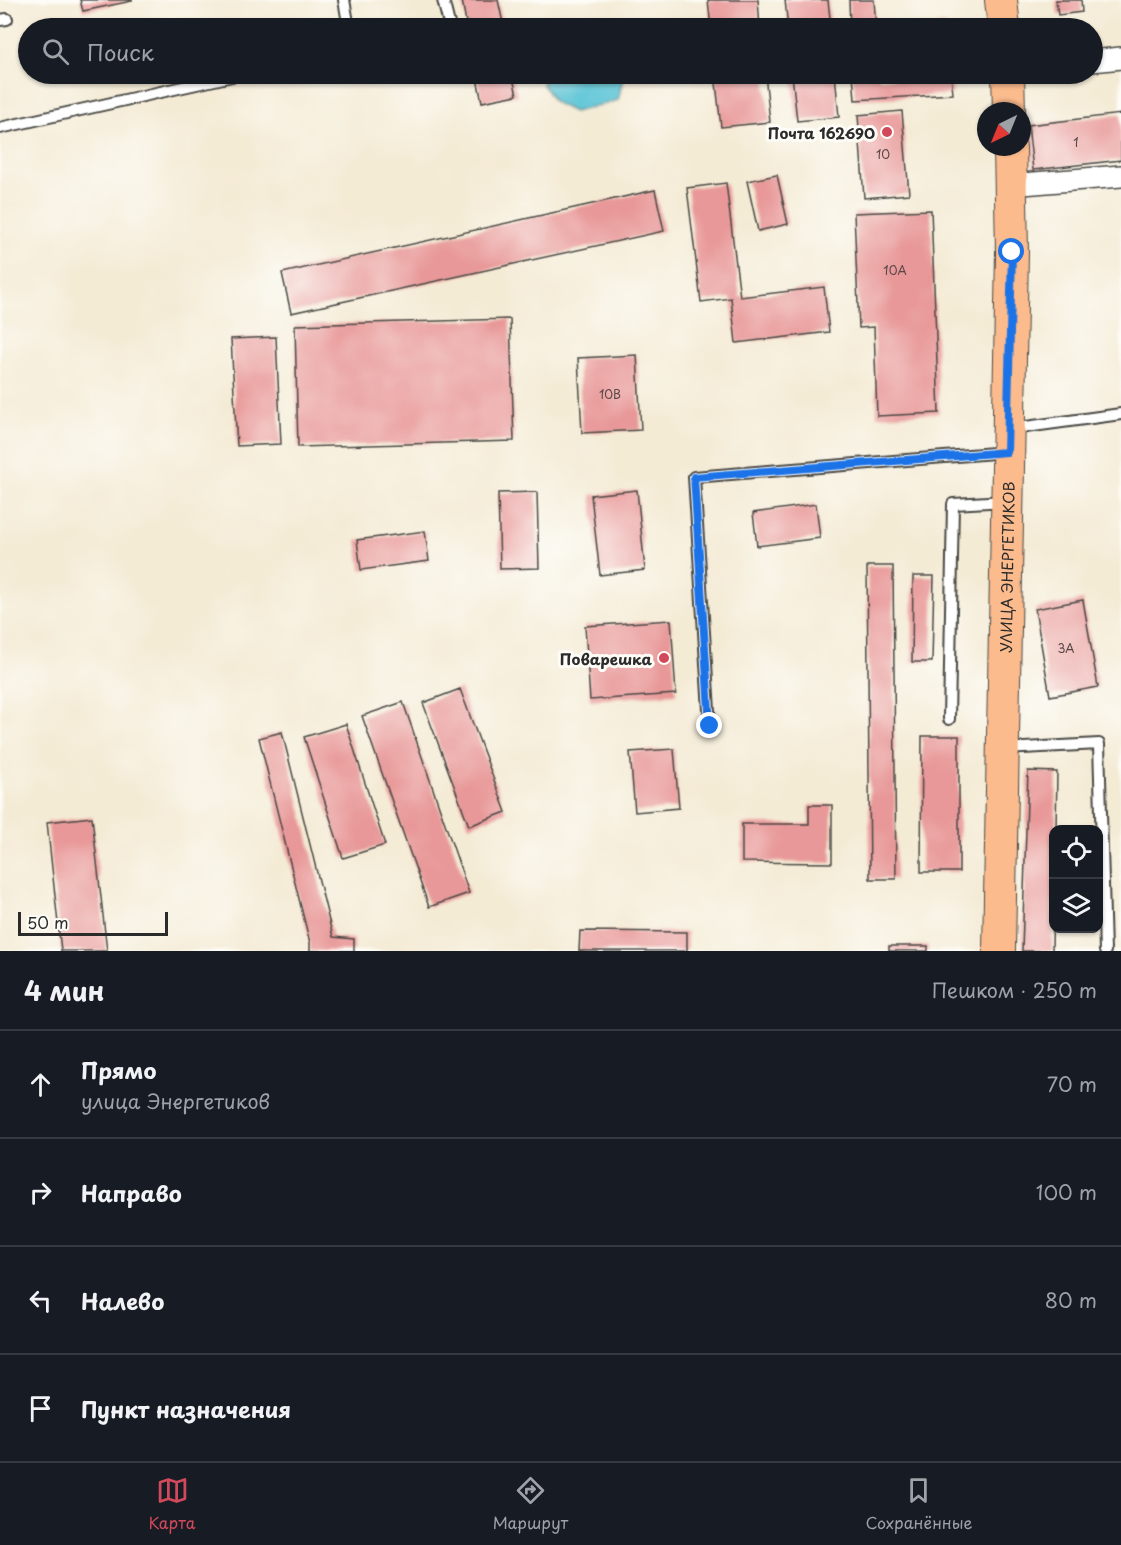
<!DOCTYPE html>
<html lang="ru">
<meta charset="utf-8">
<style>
body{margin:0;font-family:"Playpen Sans",sans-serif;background:#20242c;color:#f1f3f6}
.controls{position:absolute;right:18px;bottom:18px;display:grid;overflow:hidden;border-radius:12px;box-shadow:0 2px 4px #0004}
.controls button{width:54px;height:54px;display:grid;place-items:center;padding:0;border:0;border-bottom:2px solid #363941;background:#171b24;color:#f1f3f6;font:30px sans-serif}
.compass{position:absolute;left:977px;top:102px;width:54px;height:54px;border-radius:50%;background:#171b24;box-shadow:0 2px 4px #0004;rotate:223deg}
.scale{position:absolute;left:18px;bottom:15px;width:150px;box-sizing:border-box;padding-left:6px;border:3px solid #2b2b2b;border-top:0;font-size:16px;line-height:21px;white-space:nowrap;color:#2b2b2b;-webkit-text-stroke:4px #fdfcf7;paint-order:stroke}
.stop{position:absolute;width:18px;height:18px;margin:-14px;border:4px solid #1a73e8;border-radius:50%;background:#fff}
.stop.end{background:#1a73e8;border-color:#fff;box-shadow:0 2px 6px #0008}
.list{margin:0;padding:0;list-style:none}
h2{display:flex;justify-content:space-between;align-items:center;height:78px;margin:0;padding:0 24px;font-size:26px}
h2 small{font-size:20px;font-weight:400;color:#9ea1a6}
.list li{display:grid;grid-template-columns:39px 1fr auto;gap:18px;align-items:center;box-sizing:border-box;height:108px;padding:0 24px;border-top:2px solid #363941}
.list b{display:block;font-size:22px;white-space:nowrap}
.list p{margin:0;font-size:20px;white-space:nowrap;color:#9ea1a6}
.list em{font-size:20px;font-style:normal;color:#9ea1a6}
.icon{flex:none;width:33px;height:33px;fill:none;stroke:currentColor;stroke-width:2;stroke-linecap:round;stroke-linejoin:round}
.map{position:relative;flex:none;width:1121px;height:951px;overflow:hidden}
.search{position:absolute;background:#171b24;box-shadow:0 2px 4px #0004;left:18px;right:18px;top:18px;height:66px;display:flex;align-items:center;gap:15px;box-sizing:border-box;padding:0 21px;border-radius:33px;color:#9ea1a6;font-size:22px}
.sheet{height:510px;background:#171b24}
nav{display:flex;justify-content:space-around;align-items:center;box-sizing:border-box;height:84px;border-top:2px solid #363941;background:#171b24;font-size:16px;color:#9ea1a6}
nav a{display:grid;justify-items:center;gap:3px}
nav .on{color:#d1495b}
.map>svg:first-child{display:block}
.water{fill:#5ac4d5;stroke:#427880;stroke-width:1.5}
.building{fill:#e89898}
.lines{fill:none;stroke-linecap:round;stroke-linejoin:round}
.lane-casing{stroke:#494844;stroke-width:14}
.street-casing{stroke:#494844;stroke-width:24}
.primary-casing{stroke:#494844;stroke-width:34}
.lane{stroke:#fff;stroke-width:10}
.street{stroke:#fff;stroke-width:21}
.primary{stroke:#fbbb8d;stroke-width:32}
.route{stroke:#1a73e8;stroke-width:8}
.poi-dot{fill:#d1495b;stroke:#fdfcf7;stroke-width:2}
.labels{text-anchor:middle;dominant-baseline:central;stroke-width:6;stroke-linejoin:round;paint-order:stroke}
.number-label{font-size:12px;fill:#5a4646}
.poi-label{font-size:15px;font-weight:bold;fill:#2b2b2b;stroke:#fdfcf7;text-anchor:end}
.street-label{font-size:15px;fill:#2b2b2b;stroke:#fdfcf7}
</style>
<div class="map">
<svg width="1121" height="951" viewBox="0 0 1121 951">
<rect width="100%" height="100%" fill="#fdfcf7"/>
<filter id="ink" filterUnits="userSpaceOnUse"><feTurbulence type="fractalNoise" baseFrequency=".0167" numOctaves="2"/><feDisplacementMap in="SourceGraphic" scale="12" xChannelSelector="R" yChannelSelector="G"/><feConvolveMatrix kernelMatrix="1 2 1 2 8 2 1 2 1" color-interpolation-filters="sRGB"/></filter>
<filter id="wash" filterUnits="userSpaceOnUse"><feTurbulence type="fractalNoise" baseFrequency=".008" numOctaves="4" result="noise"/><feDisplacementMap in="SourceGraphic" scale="24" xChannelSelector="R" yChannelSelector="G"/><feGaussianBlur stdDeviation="1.35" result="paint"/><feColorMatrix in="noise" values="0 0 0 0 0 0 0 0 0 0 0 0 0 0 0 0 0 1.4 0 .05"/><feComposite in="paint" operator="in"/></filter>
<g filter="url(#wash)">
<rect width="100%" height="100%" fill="#f4ebd5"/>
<path class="water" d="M 549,74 L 624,74 L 618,100 L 574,112 L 554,102 L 542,83 Z"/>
<g id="blocks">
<path class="building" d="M 80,0 L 132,0 L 132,1 L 83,11 Z
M 462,0 L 498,0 L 504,28 L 467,28 Z
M 708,0 L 758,0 L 760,28 L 711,28 Z
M 785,0 L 828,0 L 831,28 L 788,28 Z
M 849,0 L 874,0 L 876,28 L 850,28 Z
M 1056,0 L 1081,0 L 1082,12 L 1058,15 Z
M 946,24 L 946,28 L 913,28 L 913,27 Z
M 476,74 L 512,74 L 517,95 L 482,102 Z
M 715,74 L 765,74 L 770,122 L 721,127 Z
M 792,74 L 835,74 L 839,117 L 797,121 Z
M 853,74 L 879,74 L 879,79 L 951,75 L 953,94 L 855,100 Z
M 902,111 L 909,194 L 864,198 L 858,115 Z
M 1121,114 L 1121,160 L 1033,170 L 1028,125 Z
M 777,175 L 788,224 L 758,231 L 747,181 Z
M 726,183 L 740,297 L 824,287 L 829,332 L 736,343 L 731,298 L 701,302 L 687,188 Z
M 655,190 L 664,231 L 291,313 L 282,273 Z
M 931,210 L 939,413 L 877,416 L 874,327 L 859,328 L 854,213 Z
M 510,319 L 514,441 L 298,447 L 295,325 Z
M 276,337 L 281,444 L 237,446 L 231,339 Z
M 637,355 L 641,430 L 582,433 L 578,358 Z
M 637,490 L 645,570 L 600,575 L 591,495 Z
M 537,492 L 539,568 L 500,569 L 498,493 Z
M 816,504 L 820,538 L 757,546 L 753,513 Z
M 425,531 L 429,561 L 361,570 L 357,540 Z
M 867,566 L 893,566 L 896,879 L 870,879 Z
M 913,576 L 934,576 L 932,662 L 912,662 Z
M 1083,600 L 1098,687 L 1050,696 L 1035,609 Z
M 671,620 L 676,694 L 590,700 L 585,626 Z
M 460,689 L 506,812 L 469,826 L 423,703 Z
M 403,702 L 469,893 L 429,907 L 362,716 Z
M 346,724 L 385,845 L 343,858 L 304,737 Z
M 282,732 L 333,937 L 354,939 L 354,951 L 310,951 L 310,943 L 259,738 Z
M 922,736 L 959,736 L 959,872 L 921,872 Z
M 674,749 L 679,808 L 635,812 L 630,752 Z
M 1028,771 L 1057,772 L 1056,830 L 1054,830 L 1052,951 L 1022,951 Z
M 809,805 L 832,805 L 832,863 L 742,862 L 742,824 L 809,824 Z
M 92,817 L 107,951 L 61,951 L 47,822 Z
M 580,931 L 687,932 L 687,951 L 579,951 Z
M 889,946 L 928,946 L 928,951 L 889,951 Z"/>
</g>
</g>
<g filter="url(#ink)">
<use href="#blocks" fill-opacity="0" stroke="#494844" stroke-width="1.5"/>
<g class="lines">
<g class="lane-casing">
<path id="lane" d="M 344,0 L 349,28
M 443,0 L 450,28
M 0,20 L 7,19
M 0,128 L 241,74
M 1011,429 L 1121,414
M 949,719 L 953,504 L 1006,501
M 710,726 L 694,477 L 1007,452
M 1006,749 L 1099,744 L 1105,951"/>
</g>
<g class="street-casing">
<path id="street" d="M 1092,61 L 1121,58
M 1010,185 L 1121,176"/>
</g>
<g class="primary-casing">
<g id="primary">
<path d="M 1001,0 L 1004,28"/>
<path d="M 1008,74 L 1009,111"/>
<path id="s1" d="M 999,951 L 1012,252 L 1010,147"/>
</g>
</g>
<use href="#lane" class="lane"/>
<use href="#street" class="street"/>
<use href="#primary" class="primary"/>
</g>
</g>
<g class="lines" filter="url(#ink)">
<path class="route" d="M 710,726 L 694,477 L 1007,452 L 1012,252"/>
</g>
<g class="poi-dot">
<circle cx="887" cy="132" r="6"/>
<circle cx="664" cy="658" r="6"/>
</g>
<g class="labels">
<g class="number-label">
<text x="1076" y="142">1</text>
<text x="883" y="154">10</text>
<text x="895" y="270">10А</text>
<text x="610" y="394">10В</text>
<text x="1066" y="648">3А</text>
</g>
<g class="poi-label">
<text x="875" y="132">Почта 162690</text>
<text x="652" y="658">Поварешка</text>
</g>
<g class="street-label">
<text stroke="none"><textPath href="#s1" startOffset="384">УЛИЦА ЭНЕРГЕТИКОВ</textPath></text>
</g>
</g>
</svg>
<div class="controls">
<button><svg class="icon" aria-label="locate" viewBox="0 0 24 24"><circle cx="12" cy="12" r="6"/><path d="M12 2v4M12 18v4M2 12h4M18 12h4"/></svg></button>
<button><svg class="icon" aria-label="layers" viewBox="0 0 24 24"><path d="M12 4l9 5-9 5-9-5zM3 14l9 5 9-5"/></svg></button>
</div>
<svg class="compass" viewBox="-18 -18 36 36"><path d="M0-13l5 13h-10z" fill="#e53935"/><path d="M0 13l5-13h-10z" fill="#9ea1a6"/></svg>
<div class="scale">50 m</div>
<div class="stop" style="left:1012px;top:252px"></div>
<div class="stop end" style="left:710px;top:726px"></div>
<div class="search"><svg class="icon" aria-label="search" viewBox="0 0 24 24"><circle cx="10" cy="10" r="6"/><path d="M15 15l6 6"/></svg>Поиск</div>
</div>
<section class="sheet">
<h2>4 мин<small>Пешком · 250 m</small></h2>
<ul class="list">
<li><svg class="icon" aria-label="ahead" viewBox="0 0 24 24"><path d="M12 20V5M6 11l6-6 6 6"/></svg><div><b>Прямо</b><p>улица Энергетиков</p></div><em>70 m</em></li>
<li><svg class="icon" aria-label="right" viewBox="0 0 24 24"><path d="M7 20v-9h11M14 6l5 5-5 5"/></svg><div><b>Направо</b></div><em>100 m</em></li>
<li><svg class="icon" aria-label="left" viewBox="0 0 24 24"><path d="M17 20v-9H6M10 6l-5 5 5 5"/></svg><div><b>Налево</b></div><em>80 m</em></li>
<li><svg class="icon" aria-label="arrive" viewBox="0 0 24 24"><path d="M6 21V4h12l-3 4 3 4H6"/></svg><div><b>Пункт назначения</b></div></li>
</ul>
</section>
<nav>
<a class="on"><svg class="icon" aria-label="map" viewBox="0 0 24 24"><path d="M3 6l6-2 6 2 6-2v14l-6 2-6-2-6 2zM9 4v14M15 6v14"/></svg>Карта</a>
<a><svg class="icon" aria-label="directions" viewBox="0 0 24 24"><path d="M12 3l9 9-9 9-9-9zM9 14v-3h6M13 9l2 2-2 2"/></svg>Маршрут</a>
<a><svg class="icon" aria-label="saved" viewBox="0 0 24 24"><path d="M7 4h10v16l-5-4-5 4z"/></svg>Сохранённые</a>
</nav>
